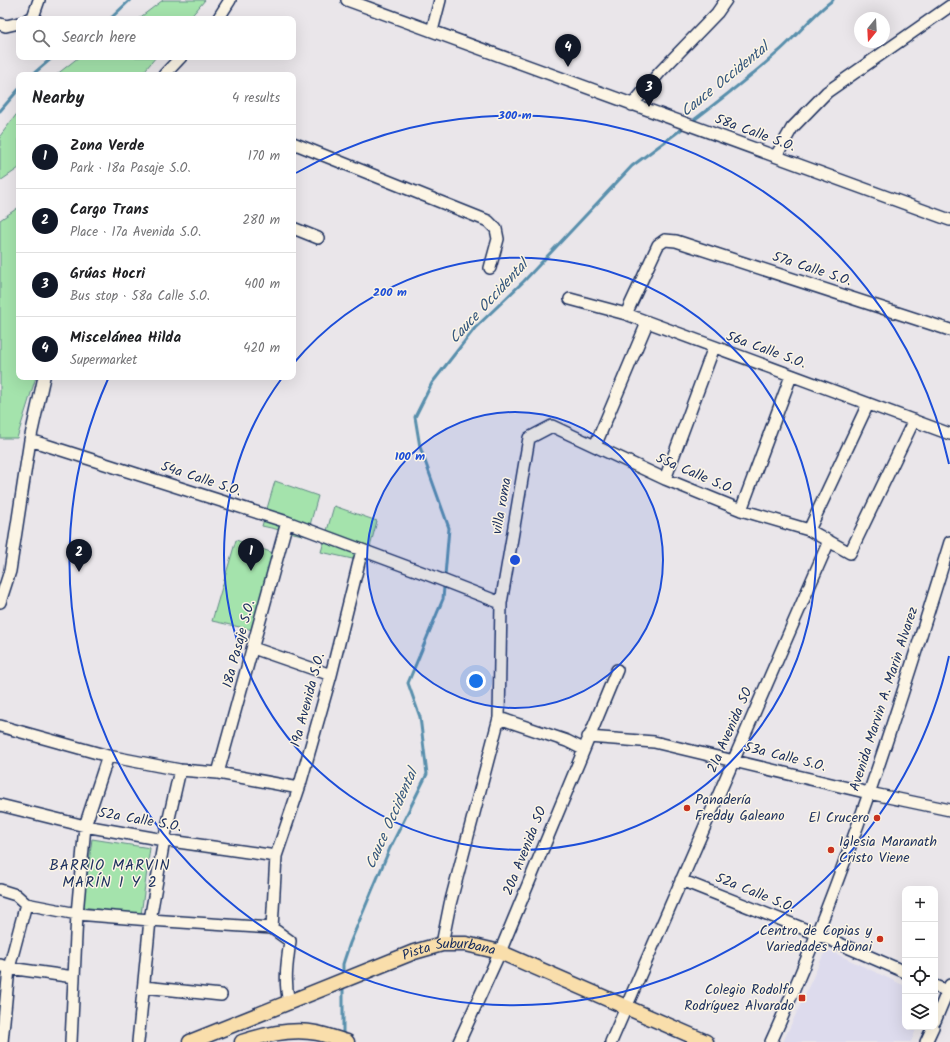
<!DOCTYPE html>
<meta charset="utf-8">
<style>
body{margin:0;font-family:Kalam,sans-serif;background:#f2f2f2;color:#202124}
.controls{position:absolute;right:12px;bottom:12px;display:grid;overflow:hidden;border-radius:8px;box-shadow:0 4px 16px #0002}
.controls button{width:36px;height:36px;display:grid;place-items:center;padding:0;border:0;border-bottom:1px solid #e0e0e0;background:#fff;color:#202124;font:20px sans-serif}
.compass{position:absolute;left:854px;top:12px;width:36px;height:36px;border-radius:50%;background:#fff;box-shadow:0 4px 16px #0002;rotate:198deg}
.you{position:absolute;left:476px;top:681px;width:14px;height:14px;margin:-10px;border:3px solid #fff;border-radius:50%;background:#1a73e8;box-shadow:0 0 0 6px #1a73e833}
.badge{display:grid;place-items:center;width:26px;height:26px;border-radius:50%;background:#111827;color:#fff;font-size:13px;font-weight:700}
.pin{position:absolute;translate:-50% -33px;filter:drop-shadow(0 1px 2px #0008)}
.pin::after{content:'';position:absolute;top:21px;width:14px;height:12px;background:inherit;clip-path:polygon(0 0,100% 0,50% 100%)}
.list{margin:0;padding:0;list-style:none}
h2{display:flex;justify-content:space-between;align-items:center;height:52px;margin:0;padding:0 16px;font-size:17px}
h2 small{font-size:13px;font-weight:400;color:#757577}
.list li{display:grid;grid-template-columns:26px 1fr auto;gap:12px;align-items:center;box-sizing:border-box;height:64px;padding:0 16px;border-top:1px solid #e0e0e0}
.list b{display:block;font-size:15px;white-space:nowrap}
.list p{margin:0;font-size:13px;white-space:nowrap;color:#757577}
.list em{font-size:13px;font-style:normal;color:#757577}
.icon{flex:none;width:22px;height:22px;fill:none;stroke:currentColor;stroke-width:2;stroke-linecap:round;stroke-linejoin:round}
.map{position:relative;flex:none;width:950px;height:1042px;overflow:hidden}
.search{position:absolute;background:#fff;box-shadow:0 4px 16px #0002;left:16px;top:16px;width:280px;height:44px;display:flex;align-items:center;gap:10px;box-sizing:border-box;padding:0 14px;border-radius:8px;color:#757577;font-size:15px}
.panel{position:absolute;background:#fff;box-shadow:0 4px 16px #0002;left:16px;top:72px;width:280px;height:308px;border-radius:8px}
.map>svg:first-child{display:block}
.built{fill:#dddbed}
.green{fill:#a4e3ac;stroke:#608985}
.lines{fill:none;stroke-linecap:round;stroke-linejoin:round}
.stream{stroke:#598fac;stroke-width:3}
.minor-casing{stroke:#1b2f5e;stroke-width:14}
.major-casing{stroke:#1b2f5e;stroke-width:17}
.minor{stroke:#fcf5e5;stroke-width:11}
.major{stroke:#f9deab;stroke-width:14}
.ring{fill:none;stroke:#1d4ed8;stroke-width:2}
.poi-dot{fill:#c8321e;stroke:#fcf5e5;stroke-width:1.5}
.labels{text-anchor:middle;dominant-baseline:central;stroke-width:3;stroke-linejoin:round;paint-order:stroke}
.street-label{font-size:14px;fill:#1b2f5e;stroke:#fcf5e5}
.poi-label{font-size:14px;fill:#1b2f5e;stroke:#fcf5e5;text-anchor:end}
.water-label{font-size:15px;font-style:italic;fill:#35577e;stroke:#fcf5e5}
.neighbourhood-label{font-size:15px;letter-spacing:1px;fill:#1b2f5e;stroke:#fcf5e5}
.centre{fill:#1d4ed8;stroke:#fcf5e5;stroke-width:2}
.ring-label{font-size:12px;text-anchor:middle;font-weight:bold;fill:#1d4ed8;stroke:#fcf5e5;stroke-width:3;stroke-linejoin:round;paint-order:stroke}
</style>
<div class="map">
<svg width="950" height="1042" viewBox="0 0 950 1042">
<rect width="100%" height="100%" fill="#eae6ea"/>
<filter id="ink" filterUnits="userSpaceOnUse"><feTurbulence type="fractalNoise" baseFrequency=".025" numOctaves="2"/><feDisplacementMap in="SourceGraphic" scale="8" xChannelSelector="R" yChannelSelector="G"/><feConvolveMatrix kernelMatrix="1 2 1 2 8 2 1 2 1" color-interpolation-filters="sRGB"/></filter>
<g filter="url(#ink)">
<path class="built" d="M 826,949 L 905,986 L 905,1027 L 917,1027 L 911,1042 L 783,1042 Z"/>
<path class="green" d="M 163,0 L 205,0 L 189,19 L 138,19 Z
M 79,57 L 156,57 L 141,75 L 56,75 Z
M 19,111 L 19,168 L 0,181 L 0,136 Z
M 19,207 L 19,377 L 36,377 L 17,438 L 0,438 L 0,220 Z
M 275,481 L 318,496 L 307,536 L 262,526 Z
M 334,506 L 377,521 L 366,562 L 321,552 Z
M 236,540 L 279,555 L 258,631 L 212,621 Z
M 92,839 L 150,848 L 141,915 L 83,907 Z"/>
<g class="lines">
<path class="stream" d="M 110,19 L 130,0
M 32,75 L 53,57
M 0,111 L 19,89
M 690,123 C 720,100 749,78 777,53 C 797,36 812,15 833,0
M 343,976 L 343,964 L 350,943 L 390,848 L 427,774 L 420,717 L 408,683 L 443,599 L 449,528 L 420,447 L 415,417 L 432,383 L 475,328 L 524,281 L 632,166 L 686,126
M 343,1036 L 343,985"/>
<g class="minor-casing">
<path id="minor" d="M 347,0 L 950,220
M 28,19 L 33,17 L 39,0
M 218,19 L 230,0
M 0,24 L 6,26 L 19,23
M 432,31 L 440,0
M 164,75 L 181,57
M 632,105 L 660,72 L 717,13 L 726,0
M 293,143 L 488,221 L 496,229 L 498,239 L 490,268
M 776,156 L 792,128 L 827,92 L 950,6
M 293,228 L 318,238
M 570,299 L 626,314 L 950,434
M 626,314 L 658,245 L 665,240 L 676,241 L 950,330
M 30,440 L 287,522 L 429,575 L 501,603
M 595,446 L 647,323
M 665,479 L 714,347
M 741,510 L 791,376
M 809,530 L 868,404
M 0,602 L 10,571 L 30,440 L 44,377
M 253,648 L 331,675
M 499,718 L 501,603 L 529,438 L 552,426 L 665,479 L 741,510 L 809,530 L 850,553 L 914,420
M 0,726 L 108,756 L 180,770 L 218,773 L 299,788
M 588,737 L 654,742 L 869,793 L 950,810
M 218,773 L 287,522
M 0,805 L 85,826 L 164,840 L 276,856
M 681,880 L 817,934 L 905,972
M 0,890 L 16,895 L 26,904
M 272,928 L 276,856 L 299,788 L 331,675 L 362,550
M 442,944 L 450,904 L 499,718 L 567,741 L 583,749
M 0,965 L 9,968 L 74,977
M 935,986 L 950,992
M 144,987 L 221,995
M 935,1021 L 950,985
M 2,1042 L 9,968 L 26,904 L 77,914 L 150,920 L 272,928 L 290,941 C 287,962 284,982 289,1002
M 71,1042 L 77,914 L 85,826 L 108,756
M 138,1042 L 150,920 L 164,840 L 180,770
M 459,1042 L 500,952 L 617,670
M 611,1042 L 829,541
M 771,1042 C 844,881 898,711 950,542
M 926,1042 L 933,1027"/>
</g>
<g class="major-casing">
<g id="major">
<path id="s1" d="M 190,1042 L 414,952 L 442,944 L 466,944 L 500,952 L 706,1042"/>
<path d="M 242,1042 C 266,1034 292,1028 317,1033 C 327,1035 337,1039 347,1042"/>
</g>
</g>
<use href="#minor" class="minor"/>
<use href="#major" class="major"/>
</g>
</g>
<circle cx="515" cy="560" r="148" fill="#1d4ed8" fill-opacity=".12"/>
<g class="ring">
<circle cx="515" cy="560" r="148"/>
<path d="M293 364A296 296 0 1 1 282 378"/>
<path d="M949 656A445 445 0 1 1 108 379M296 173A445 445 0 0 1 949 464"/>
</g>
<g class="poi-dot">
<circle cx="687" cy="808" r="4"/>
<circle cx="877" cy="818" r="4"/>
<circle cx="831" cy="850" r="4"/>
<circle cx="880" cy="939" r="4"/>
<rect x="798" y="994" width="8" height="8" rx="2"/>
</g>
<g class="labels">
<g class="street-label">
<text transform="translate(755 133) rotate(20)">58a Calle S.O.</text>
<text transform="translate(812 269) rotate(18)">57a Calle S.O.</text>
<text transform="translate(766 350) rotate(20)">56a Calle S.O.</text>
<text transform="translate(695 474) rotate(23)">55a Calle S.O.</text>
<text transform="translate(201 479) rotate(18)">54a Calle S.O.</text>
<text transform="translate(502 506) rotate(-80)">villa roma</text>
<text transform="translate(239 644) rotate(-75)">18a Pasaje S.O.</text>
<text transform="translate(884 699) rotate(-72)">Avenida Marvin A. Marin Alvarez</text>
<text transform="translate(308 700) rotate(-75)">19a Avenida S.O.</text>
<text transform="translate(730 730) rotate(-66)">21a Avenida SO</text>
<text transform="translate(785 757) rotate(14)">53a Calle S.O.</text>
<text transform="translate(140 820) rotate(10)">52a Calle S.O.</text>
<text transform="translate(525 851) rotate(-68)">20a Avenida SO</text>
<text transform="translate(755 893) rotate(22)">52a Calle S.O.</text>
<text stroke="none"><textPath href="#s1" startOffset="277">Pista Suburbana</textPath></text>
</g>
<g class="poi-label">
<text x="695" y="800" text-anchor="start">Panadería<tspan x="695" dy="16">Freddy Galeano</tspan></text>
<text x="869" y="818">El Crucero</text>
<text x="839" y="842" text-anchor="start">Iglesia Maranath<tspan x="839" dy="16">Cristo Viene</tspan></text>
<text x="872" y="931">Centro de Copias y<tspan x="872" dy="16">Variedades Adonai</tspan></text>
<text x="794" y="990">Colegio Rodolfo<tspan x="794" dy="16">Rodríguez Alvarado</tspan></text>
</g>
<g class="water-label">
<text transform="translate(725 80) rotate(-39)">Cauce Occidental</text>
<text transform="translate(489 302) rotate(-47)">Cauce Occidental</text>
<text transform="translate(392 819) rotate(-66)">Cauce Occidental</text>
</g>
<g class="neighbourhood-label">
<text x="110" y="866">BARRIO MARVIN<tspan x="110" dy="17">MARÍN 1 Y 2</tspan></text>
</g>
</g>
<circle cx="515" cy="560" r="6" class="centre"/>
<g class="ring-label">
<text x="515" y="119">300 m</text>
<text x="390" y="296">200 m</text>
<text x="410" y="460">100 m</text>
</g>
</svg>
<div class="controls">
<button>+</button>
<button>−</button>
<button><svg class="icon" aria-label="locate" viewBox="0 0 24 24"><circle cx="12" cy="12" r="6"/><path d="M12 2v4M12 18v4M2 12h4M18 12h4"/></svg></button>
<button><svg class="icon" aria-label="layers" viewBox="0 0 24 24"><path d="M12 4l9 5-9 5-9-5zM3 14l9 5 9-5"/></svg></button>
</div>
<svg class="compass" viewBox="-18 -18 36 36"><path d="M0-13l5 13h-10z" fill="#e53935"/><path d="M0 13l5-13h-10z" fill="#757577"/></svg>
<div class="you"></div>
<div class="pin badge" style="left:251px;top:571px">1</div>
<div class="pin badge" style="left:79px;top:572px">2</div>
<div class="pin badge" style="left:649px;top:107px">3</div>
<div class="pin badge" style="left:568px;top:67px">4</div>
<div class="search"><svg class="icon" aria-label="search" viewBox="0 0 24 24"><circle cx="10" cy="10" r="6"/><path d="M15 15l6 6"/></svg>Search here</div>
<section class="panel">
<h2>Nearby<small>4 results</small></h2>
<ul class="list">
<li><span class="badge">1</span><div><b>Zona Verde</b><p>Park · 18a Pasaje S.O.</p></div><em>170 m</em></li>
<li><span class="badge">2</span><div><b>Cargo Trans</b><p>Place · 17a Avenida S.O.</p></div><em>280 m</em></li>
<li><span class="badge">3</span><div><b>Grúas Hocri</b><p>Bus stop · 58a Calle S.O.</p></div><em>400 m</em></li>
<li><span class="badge">4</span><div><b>Miscelánea Hilda</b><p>Supermarket</p></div><em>420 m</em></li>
</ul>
</section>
</div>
